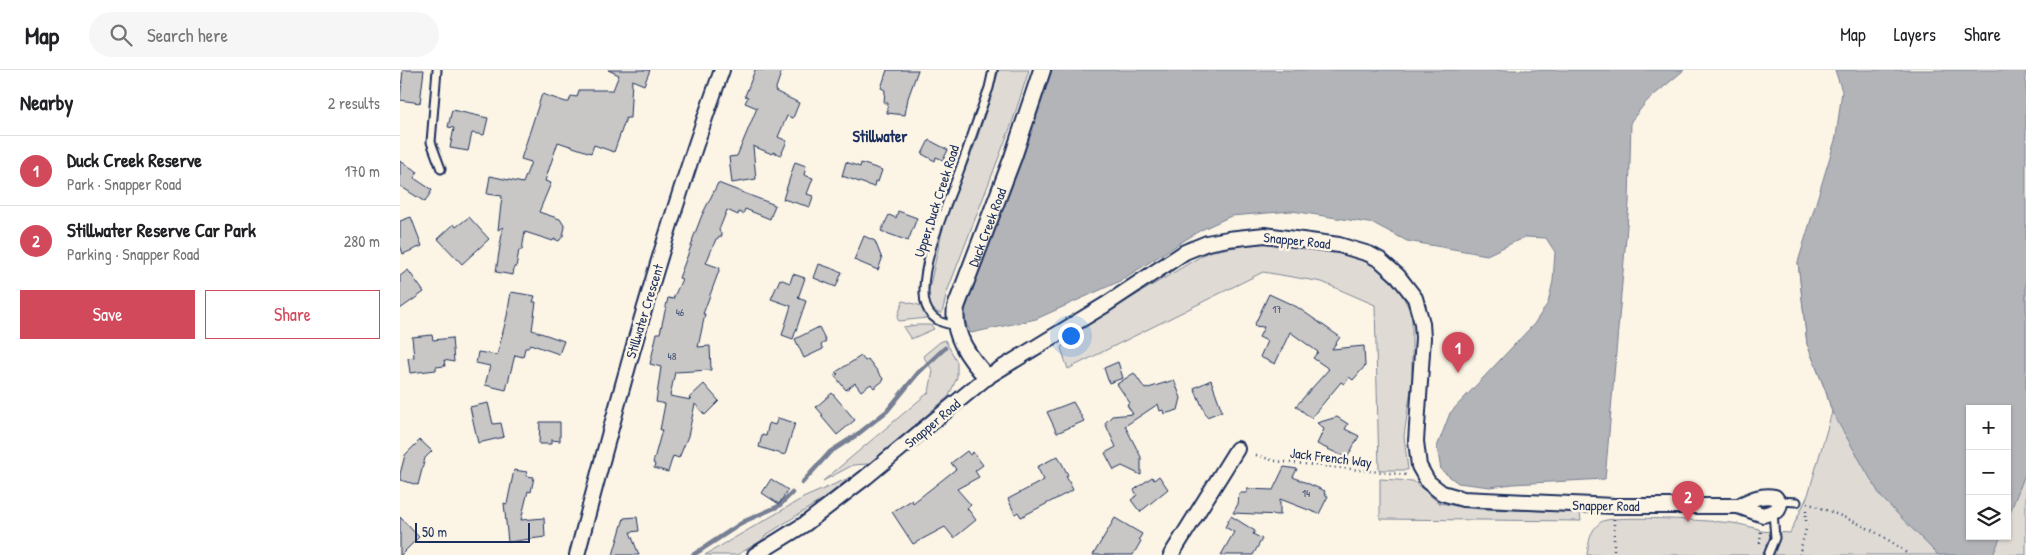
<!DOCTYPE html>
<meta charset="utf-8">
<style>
body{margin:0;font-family:"Patrick Hand",sans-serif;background:#f6f6f6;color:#202124}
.controls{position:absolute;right:15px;bottom:15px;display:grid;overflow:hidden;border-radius:0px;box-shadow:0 1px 4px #0004}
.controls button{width:45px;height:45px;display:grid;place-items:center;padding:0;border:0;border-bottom:1px solid #e0e0e0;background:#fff;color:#202124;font:25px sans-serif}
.scale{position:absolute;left:15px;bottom:12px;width:115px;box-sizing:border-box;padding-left:5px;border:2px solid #1b2f5e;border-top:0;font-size:14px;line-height:18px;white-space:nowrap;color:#1b2f5e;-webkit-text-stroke:4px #fcf5e5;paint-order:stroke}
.you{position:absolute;left:670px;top:265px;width:18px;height:18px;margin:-12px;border:4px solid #fff;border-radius:50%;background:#1a73e8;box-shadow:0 0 0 8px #1a73e833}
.badge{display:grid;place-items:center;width:32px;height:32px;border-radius:50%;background:#d1495b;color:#fff;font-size:16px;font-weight:700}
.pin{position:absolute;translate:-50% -41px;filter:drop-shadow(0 1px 2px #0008)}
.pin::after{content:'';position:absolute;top:26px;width:18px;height:15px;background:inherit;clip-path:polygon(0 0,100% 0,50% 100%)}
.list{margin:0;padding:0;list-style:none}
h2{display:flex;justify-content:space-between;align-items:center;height:65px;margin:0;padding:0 20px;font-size:21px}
h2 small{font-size:16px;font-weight:400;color:#757577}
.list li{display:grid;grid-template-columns:32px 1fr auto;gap:15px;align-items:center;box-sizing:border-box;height:70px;padding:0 20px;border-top:1px solid #e0e0e0}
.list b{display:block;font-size:19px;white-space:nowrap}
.list p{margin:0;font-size:16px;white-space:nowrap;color:#757577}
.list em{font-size:16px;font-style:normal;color:#757577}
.actions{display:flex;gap:10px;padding:15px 20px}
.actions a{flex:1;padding:11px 0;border:1px solid #d1495b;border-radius:0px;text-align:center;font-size:18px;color:#d1495b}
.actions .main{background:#d1495b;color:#fff}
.icon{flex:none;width:28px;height:28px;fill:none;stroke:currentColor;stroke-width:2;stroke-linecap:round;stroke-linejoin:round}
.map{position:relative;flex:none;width:1626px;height:485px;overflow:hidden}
header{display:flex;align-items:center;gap:30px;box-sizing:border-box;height:70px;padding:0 25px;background:#fff;border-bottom:1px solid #e0e0e0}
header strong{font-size:24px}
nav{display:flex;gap:28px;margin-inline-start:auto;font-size:18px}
.search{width:350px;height:45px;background:#f6f6f6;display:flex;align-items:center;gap:12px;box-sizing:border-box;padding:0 18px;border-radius:28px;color:#757577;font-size:19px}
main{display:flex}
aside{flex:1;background:#fff}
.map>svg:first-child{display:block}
.green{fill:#dfdbd4;stroke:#7d8599;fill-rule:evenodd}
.water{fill:#b2b4b8;stroke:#767f94}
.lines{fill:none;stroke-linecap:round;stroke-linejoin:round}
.stream{stroke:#767f94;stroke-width:4.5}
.building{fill:#c8c7c6;stroke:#1b2f5e}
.service-casing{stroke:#1b2f5e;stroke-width:11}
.minor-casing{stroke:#1b2f5e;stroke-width:18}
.tertiary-casing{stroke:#1b2f5e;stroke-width:20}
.path{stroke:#1b2f5e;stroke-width:2.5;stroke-dasharray:1 4;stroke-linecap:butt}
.service{stroke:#fcf5e5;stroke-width:7}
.minor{stroke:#fcf5e5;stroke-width:14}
.tertiary{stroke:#fcf5e5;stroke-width:16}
.labels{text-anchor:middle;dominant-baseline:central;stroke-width:5;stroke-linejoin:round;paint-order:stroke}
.number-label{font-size:11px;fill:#465578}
.street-label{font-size:14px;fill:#1b2f5e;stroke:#fcf5e5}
.quarter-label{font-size:16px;font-weight:bold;fill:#1b2f5e;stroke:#fcf5e5}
</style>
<header>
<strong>Map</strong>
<div class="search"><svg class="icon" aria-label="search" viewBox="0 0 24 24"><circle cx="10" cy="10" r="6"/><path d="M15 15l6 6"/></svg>Search here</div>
<nav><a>Map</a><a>Layers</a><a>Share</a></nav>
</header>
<main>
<aside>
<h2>Nearby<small>2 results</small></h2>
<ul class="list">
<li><span class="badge">1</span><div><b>Duck Creek Reserve</b><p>Park · Snapper Road</p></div><em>170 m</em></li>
<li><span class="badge">2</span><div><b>Stillwater Reserve Car Park</b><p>Parking · Snapper Road</p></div><em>280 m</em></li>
</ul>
<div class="actions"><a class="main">Save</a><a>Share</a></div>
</aside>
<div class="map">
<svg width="1626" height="485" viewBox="0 0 1626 485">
<rect width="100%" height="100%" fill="#fcf5e5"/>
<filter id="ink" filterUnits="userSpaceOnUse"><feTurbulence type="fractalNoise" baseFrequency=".02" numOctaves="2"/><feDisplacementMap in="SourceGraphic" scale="10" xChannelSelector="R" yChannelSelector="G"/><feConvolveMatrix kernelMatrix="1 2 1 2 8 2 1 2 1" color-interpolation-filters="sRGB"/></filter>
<g filter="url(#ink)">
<path class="green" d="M 599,0 L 629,0 L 612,53 L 547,222 L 542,243 L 538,243 L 532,238 L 527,228 L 544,153 L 577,69 Z
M 1626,167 L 1626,485 L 1187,485 C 1189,471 1190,460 1201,452 C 1211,444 1314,451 1332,453 C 1341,454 1350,457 1359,459 L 1360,461 L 1390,463 L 1408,425 L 1432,342 L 1426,322 L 1407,274 L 1398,192 ZM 1570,339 L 1607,339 L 1607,466 L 1570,466 Z
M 857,173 L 930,179 L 972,191 L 1000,221 L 1012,244 L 1012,312 L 1004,366 L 1008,400 L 979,400 L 975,235 L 922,212 L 863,202 L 668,299 L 661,278 L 669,265 L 808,182 Z
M 503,231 L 522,236 L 527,248 L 499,251 L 497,248 Z
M 517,255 L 531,255 L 534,259 L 511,269 L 503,257 Z
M 545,270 L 557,292 L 557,307 L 549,326 L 469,394 L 453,395 L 423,411 L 529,322 L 533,301 L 523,286 L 540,272 Z
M 451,407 L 423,429 L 366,465 L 361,471 L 337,485 L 305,485 L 403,428 Z
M 980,409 L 1013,411 L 1039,433 L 1079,439 L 1180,442 L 1181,451 L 980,449 Z"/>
<path class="water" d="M 649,0 L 1284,0 L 1247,31 L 1231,51 L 1229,133 L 1205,409 L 1113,414 L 1090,417 L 1058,413 L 1041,400 L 1037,377 L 1050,343 L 1134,254 L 1148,233 L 1153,211 L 1155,182 L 1146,168 L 1125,167 L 1087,185 L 1007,171 L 975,154 L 892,141 L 831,146 L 801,160 L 718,212 L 636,249 L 571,263 L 567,256 L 563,240 Z
M 1435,0 L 1626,0 L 1626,402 L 1607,450 L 1607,339 L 1570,339 L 1570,466 L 1601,466 L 1593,485 L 1538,485 L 1481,427 L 1432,342 L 1426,322 L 1407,274 L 1398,192 L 1436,67 L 1442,21 Z"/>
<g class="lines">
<path class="stream" d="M 402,413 L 430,382 L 458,364 L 487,341 L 518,303 L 545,278
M 293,485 L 345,451 L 379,436 L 392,423"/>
</g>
<path class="building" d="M 3,0 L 24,0 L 20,33 L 0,30 Z
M 208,0 L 250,0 L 244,15 L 232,10 L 230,48 L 226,48 L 214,82 L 194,75 L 191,83 L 158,72 L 145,111 L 151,113 L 139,142 L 160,149 L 165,157 L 163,166 L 159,171 L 154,169 L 153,171 L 125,162 L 122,180 L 119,180 L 116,197 L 114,197 L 113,205 L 96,202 L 103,157 L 98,160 L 102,126 L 87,124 L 90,106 L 123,113 L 131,92 L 121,89 L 142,24 L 166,32 L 169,32 L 171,26 L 177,27 L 179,20 L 213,20 L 219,5 Z
M 355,0 L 382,0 L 375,21 L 399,33 L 393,48 L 387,46 L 378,67 L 387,71 L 381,85 L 373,82 L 372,84 L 353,76 L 356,109 L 332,113 L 329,87 L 337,86 L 357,38 L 345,33 L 348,27 L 345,26 Z
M 487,0 L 518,0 L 508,28 L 505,45 L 487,43 L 488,33 L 484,33 L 485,20 L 481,18 Z
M 52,40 L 88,48 L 84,65 L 72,63 L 68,81 L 50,78 L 54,58 L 48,57 Z
M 529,70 L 548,80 L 543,90 L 536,87 L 535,91 L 522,84 Z
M 0,91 L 18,102 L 14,108 L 32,120 L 25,132 L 0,116 Z
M 395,92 L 406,96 L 404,105 L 413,108 L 407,124 L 413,126 L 410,137 L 383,129 Z
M 446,92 L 460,97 L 461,93 L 482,100 L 478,112 L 475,111 L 474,117 L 442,106 Z
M 318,113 L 375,135 L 370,149 L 345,139 L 343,144 L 339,142 L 338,145 L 327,140 L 319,160 L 322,166 L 316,169 L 306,193 L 320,198 L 303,244 L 305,244 L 298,277 L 310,276 L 311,300 L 275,302 L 270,326 L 291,330 L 289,328 L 304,314 L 319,331 L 305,345 L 295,334 L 288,366 L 279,388 L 273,386 L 268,402 L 254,398 L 255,394 L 253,393 L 262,360 L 260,360 L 265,334 L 256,332 L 261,297 L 250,294 L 257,263 L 260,263 L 268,228 L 273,229 L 282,209 L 279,208 L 293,171 L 292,171 L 302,145 Z
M 498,141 L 517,148 L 508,171 L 481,161 L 489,145 L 496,148 Z
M 11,147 L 22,176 L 3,184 L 0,175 L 0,151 Z
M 69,147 L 89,169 L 62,194 L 38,169 L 54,154 L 56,157 Z
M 464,166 L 475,171 L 482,189 L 478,200 L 454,190 Z
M 419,194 L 442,202 L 436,217 L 414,208 Z
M 8,200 L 24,222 L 0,239 L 0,206 Z
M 393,204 L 405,208 L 398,228 L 406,231 L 393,269 L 382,265 L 391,236 L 371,229 L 380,209 L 390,213 Z
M 111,222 L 135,226 L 133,232 L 136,232 L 132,260 L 164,271 L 159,284 L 130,274 L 128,278 L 125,278 L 123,287 L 115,285 L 106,320 L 85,315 L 90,296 L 76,293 L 78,282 L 97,285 L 107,246 Z
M 869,224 L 897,237 L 940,267 L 932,279 L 964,276 L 965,296 L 953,310 L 949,307 L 944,314 L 941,312 L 911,348 L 896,336 L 929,299 L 913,288 L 918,282 L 890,262 L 875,294 L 860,287 L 867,271 L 859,267 L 864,257 L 854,256 Z
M 419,257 L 426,271 L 421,275 L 423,279 L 404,288 L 395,269 Z
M 32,265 L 33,270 L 52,268 L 54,292 L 44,290 L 45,296 L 36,297 L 36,300 L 10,303 L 8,288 L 14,287 L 12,267 Z
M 461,286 L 465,291 L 468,289 L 484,310 L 474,318 L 471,314 L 461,321 L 455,313 L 446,320 L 435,306 L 438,304 L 436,302 Z
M 718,292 L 723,308 L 709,313 L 704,298 Z
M 734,303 L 745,319 L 774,310 L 781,328 L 778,340 L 764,344 L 763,340 L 760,341 L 758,334 L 725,356 L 741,387 L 741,405 L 722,396 L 714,400 L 705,383 L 716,377 L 705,353 L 712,346 L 733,344 L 727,335 L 730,333 L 717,314 Z
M 811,310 L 822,341 L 807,347 L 794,318 Z
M 432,323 L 455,350 L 437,365 L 421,346 L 423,345 L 416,337 Z
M 673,332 L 684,351 L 657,363 L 647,342 Z
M 88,333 L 93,354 L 101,353 L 104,367 L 78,373 L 70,337 Z
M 937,347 L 948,354 L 945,359 L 959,366 L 947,388 L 917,374 L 924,359 L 917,353 Z
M 378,348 L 395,353 L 385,385 L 359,377 L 362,365 L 366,366 L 369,353 L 375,355 Z
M 140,352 L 160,352 L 160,371 L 151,370 L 151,374 L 139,374 Z
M 20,370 L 32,381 L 25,388 L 18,415 L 0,410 L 0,404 L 5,385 Z
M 567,381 L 570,385 L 573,382 L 583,395 L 575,401 L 579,407 L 557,419 L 571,435 L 567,438 L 576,450 L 554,468 L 545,457 L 513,474 L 492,442 L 512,430 L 513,433 L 556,399 L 551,393 Z
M 658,386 L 668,405 L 666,406 L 673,420 L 621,447 L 618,442 L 615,444 L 608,429 L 644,410 L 637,397 Z
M 884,397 L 897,399 L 893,407 L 925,421 L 924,424 L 928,426 L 919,444 L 880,429 L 880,445 L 833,443 L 838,434 L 839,423 L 847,423 L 847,419 L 873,420 Z
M 114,400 L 127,402 L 126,406 L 134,407 L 131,422 L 128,421 L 121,450 L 144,448 L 145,467 L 108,472 L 104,433 L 107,434 Z
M 759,406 L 768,419 L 740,442 L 731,430 L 737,425 L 734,420 L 752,407 L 754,410 Z
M 371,409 L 388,420 L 379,434 L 362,423 Z
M 831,446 L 855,461 L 853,464 L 862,469 L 853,485 L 821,485 L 834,462 L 825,457 Z
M 0,447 L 19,467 L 1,485 L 0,485 Z
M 237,447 L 239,461 L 230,462 L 239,485 L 213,485 L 224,448 Z
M 715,448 L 742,464 L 739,469 L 741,471 L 733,485 L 693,485 Z"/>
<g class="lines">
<g class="service-casing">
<path id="service" d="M 37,0 L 31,72 L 41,99
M 555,255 C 536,254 524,243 524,223 C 523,195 538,157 548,130 C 563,94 575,55 589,18 L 593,0
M 1380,431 L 1397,432
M 1368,485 L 1375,468 L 1373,442"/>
</g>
<g class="minor-casing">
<path id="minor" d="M 177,485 C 220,322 264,159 322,0
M 355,485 L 405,454 L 466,407 L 587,307 L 705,235 L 785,182 L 807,173 L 828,169 L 865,165 L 939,175 L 969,184 L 980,190 L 998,206 L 1015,228 L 1022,253 L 1023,268 L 1016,371 L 1019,396 L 1028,412 L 1042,423 L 1063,429 L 1214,436 L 1338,436 L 1363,445 L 1373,442 L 1378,440 L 1380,434 L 1375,427 C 1361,424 1350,430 1338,436
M 771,485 L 837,379"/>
</g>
<g class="tertiary-casing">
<g id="tertiary">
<path id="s1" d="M 587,307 C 569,288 552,265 556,237 L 613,87 L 642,0"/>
</g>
</g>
<path class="path" d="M 856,385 L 875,391 L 1008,405
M 1407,433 C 1445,447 1477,459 1509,485
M 1214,449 L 1214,485
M 1360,473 L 1361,459
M 1399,485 L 1406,459 L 1406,437"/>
<use href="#service" class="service"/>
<use href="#minor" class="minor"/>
<use href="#tertiary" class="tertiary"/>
</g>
</g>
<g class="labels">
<g class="number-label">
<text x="877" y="239">17</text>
<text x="280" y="242">46</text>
<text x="272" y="286">48</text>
<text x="906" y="423">14</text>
</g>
<g class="street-label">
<text transform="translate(536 131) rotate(-72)">Upper Duck Creek Road</text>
<text stroke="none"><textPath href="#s1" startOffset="165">Duck Creek Road</textPath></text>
<text transform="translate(897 170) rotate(6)">Snapper Road</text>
<text transform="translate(244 241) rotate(-73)">Stillwater Crescent</text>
<text transform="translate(532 353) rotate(-40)">Snapper Road</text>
<text transform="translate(931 387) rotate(7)">Jack French Way</text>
<text transform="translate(1206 435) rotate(1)">Snapper Road</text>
</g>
<g class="quarter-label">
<text x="480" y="66">Stillwater</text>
</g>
</g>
</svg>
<div class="controls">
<button>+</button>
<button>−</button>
<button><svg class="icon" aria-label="layers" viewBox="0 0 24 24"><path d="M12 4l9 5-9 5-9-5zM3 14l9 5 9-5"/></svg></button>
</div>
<div class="scale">50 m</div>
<div class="you"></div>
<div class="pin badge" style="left:1058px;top:303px">1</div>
<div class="pin badge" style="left:1288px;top:452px">2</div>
</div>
</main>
